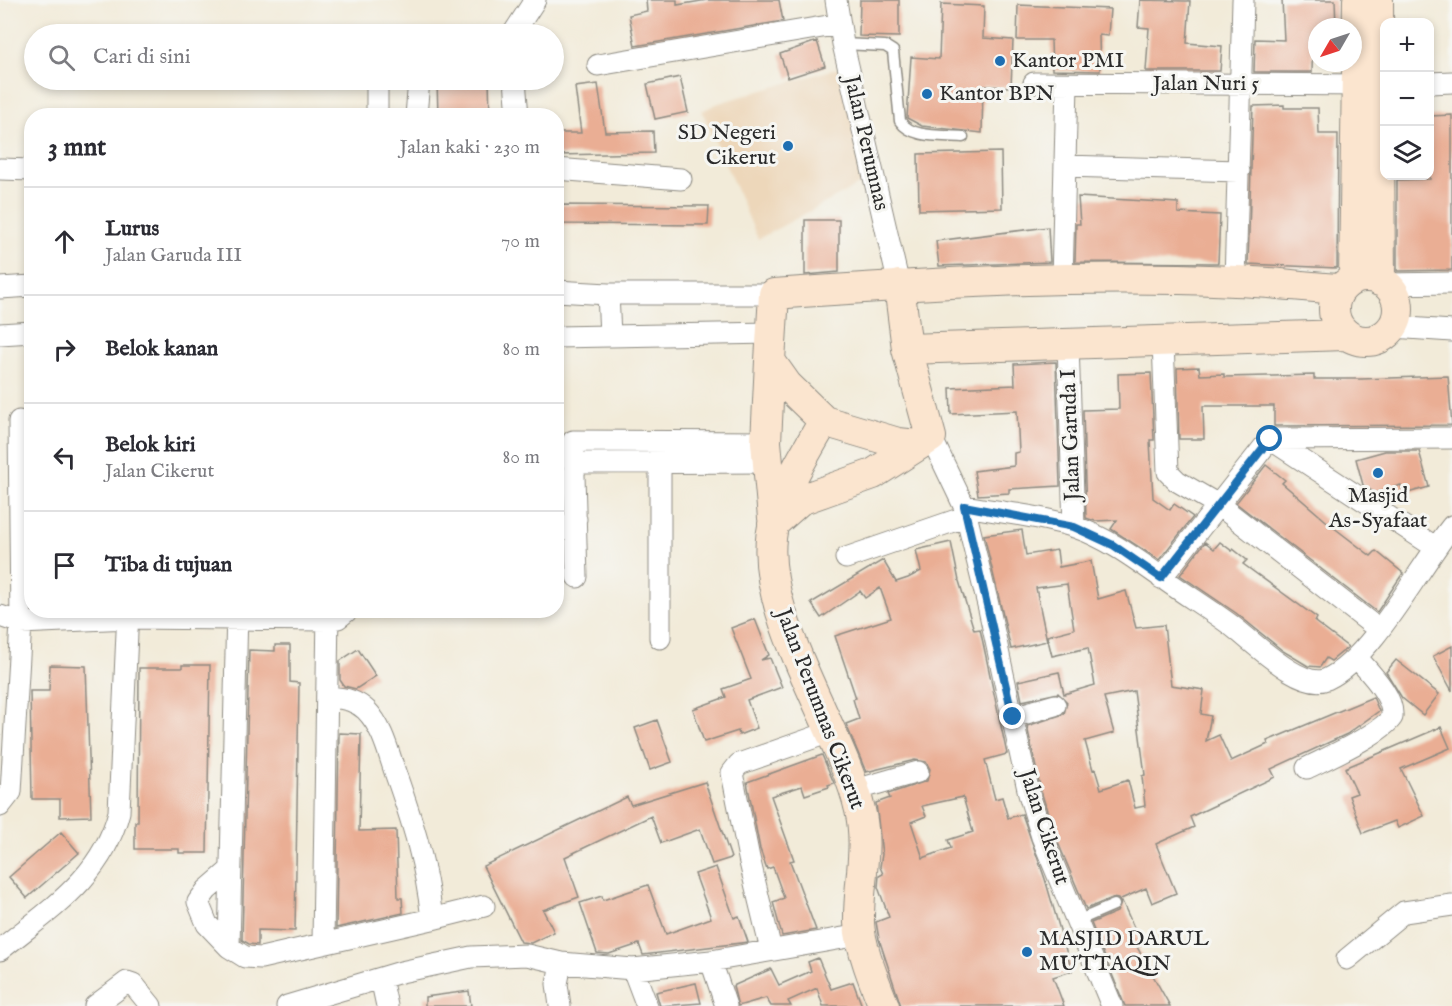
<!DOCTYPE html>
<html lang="id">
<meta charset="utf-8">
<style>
body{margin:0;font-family:"IM FELL English",serif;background:#f2f2f3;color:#2b2b33}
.controls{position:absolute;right:18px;top:18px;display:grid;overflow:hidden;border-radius:12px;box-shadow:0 3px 9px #0003}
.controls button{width:54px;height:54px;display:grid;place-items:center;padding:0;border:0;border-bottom:2px solid #e1e1e2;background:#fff;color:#2b2b33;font:30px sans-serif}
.compass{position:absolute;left:1308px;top:18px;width:54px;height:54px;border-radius:50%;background:#fff;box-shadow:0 3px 9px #0003;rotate:231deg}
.stop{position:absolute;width:18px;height:18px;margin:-14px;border:4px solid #1f6fb2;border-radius:50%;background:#fff}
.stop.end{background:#1f6fb2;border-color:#fff;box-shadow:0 2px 6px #0008}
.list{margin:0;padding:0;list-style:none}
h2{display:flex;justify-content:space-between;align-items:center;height:78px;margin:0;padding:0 24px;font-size:26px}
h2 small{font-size:20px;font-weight:400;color:#7c7c81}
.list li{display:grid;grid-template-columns:39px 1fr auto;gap:18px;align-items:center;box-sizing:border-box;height:108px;padding:0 24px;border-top:2px solid #e1e1e2}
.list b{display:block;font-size:22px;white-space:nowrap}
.list p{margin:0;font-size:20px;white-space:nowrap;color:#7c7c81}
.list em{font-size:20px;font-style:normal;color:#7c7c81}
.icon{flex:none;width:33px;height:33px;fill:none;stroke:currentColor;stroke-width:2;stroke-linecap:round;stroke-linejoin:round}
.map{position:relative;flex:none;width:1452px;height:1006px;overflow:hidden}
.search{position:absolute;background:#fff;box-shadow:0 3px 9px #0003;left:24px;top:24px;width:540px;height:66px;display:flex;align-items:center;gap:15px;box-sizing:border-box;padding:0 21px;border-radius:33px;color:#7c7c81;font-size:22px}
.panel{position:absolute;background:#fff;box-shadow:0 3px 9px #0003;left:24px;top:108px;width:540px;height:510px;border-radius:24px}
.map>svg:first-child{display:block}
.built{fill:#edd7ba}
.building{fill:#eaae94;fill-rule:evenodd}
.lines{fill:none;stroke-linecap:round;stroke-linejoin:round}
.lane-casing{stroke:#8e8b82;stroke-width:13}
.street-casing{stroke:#8e8b82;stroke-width:23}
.secondary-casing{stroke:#8e8b82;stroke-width:32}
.lane{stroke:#fff;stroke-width:10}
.street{stroke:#fff;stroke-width:21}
.secondary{stroke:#fbe5cf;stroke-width:30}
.route{stroke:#1f6fb2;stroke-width:8}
.poi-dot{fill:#1f6fb2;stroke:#f6f6f2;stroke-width:2}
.labels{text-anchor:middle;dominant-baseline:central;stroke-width:6;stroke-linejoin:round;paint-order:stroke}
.poi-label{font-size:22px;fill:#2b2b2b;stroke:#f6f6f2;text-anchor:start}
.street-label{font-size:22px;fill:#2b2b2b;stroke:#f6f6f2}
</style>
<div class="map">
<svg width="1452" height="1006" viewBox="0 0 1452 1006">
<rect width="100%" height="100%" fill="#f6f6f2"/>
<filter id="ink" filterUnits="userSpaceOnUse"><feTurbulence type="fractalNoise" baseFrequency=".0167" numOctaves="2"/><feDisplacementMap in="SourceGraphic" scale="12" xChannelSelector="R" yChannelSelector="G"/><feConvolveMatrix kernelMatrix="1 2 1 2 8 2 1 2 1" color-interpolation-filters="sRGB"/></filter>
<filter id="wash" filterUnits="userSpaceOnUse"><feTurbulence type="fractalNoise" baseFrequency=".008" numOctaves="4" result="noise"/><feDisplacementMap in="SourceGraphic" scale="24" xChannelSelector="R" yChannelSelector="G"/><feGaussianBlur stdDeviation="1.35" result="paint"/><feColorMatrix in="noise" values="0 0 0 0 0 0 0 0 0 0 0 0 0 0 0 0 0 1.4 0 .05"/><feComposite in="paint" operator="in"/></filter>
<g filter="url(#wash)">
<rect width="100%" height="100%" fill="#f2ebd9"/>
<path class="built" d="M 838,68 L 868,180 L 758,239 L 702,111 L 719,103 Z"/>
<g id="blocks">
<path class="building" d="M 646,0 L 677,0 L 677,5 L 707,0 L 779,0 L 783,21 L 635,46 L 629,15 L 647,11 Z
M 860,0 L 899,0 L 899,37 L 859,36 Z
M 1140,0 L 1190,1 L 1187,43 L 1222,46 L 1220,71 L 1146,71 L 1149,28 L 1138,27 Z
M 1282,0 L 1335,0 L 1336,27 L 1317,27 L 1317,35 L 1313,36 L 1312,72 L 1254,72 L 1255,39 L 1284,40 Z
M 941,4 L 984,6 L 983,38 L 1013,40 L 1011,87 L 983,86 L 982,133 L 922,126 L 907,118 L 911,57 L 939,59 Z
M 1018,5 L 1110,9 L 1108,36 L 1099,35 L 1100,71 L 1052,70 L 1051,40 L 1017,40 Z
M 817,41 L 825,66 L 788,78 L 780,54 Z
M 680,77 L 688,112 L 655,119 L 647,84 Z
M 437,80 L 489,80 L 490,116 L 438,116 Z
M 598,84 L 605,132 L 653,131 L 654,153 L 556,155 L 556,133 L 581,133 L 575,87 Z
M 1284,105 L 1284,108 L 1318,108 L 1319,134 L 1338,134 L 1337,268 L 1248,264 L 1253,106 Z
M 1452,115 L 1452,270 L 1397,271 L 1397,180 L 1430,179 L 1430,116 Z
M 1001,152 L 1002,208 L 919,210 L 918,154 Z
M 1078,197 L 1178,203 L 1178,213 L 1220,215 L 1218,263 L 1075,262 L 1076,224 L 1080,224 Z
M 556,205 L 709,206 L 708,225 L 556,224 Z
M 805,220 L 839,220 L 839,272 L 805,275 Z
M 1048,227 L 1050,262 L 939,266 L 936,241 Z
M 1056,362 L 1060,486 L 1009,489 L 1009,493 L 978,495 L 974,471 L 1014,466 L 1014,453 L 1019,452 L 1017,411 L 951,414 L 950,388 L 1015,385 L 1014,364 Z
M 1199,367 L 1200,375 L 1224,374 L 1224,377 L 1314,375 L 1314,379 L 1361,379 L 1448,376 L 1452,425 L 1274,426 L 1274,406 L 1203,406 L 1204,439 L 1179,439 L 1177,368 Z
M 1151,373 L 1154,440 L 1150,440 L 1153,498 L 1170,510 L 1174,504 L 1193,517 L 1159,560 L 1111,529 L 1117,520 L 1095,521 L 1086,518 L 1083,410 L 1119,409 L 1118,374 Z
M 1385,451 L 1419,451 L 1429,487 L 1404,494 L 1401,485 L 1375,493 L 1363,485 L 1356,459 Z
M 1266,465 L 1285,480 L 1282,483 L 1333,527 L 1371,556 L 1376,551 L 1403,573 L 1377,612 L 1236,503 Z
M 1022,530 L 1026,555 L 1057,550 L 1059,567 L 1091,561 L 1098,599 L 1126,591 L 1136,628 L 1164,625 L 1171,685 L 1204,690 L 1201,714 L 1211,716 L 1206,741 L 1219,735 L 1231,761 L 1268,744 L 1267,741 L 1373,697 L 1379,711 L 1347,734 L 1271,769 L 1275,777 L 1190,817 L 1194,827 L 1156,844 L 1176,893 L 1152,903 L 1146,888 L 1121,899 L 1142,945 L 1137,947 L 1170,1006 L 1125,1006 L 1091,923 L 1117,912 L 1121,903 L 1118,899 L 1112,898 L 1086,909 L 1054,833 L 1041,791 L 1027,726 L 1064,714 L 1067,702 L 1058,693 L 1022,701 L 1018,681 L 1059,672 L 1064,694 L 1095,685 L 1088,648 L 1052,656 L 1047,636 L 1074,629 L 1067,584 L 1036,588 L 1047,641 L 1011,649 L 984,535 ZM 1134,691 L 1145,775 L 1142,776 L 1145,806 L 1135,808 L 1128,780 L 1101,789 L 1095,769 L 1093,770 L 1085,741 L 1114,733 L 1104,697 Z
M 951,542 L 959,581 L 974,630 L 980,629 L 1007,754 L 985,760 L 995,799 L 1002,797 L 1008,818 L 1022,814 L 1045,879 L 1072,971 L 1053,977 L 1064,1006 L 901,1006 L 879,939 L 876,922 L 889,917 L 878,887 L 879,876 L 883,874 L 880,867 L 882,854 L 876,803 L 890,798 L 888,794 L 927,781 L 930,769 L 926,762 L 915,760 L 866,772 L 846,724 L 859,719 L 853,699 L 856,698 L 835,636 L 891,618 L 880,588 L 865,598 L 860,591 L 821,618 L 811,603 L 883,560 L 896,582 L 908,578 L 921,571 L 916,550 ZM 963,797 L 973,832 L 948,840 L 951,848 L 923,858 L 911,822 L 926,816 L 922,806 Z
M 1205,542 L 1214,549 L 1220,542 L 1232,551 L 1233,549 L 1247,560 L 1243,564 L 1317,618 L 1315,622 L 1348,647 L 1331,661 L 1326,658 L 1320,667 L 1308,666 L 1283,651 L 1236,613 L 1180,575 Z
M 755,619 L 769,655 L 761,660 L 770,658 L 782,687 L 747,700 L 757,728 L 739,735 L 738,731 L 704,742 L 693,709 L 726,697 L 723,689 L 751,679 L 731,628 Z
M 275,645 L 290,645 L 290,682 L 299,683 L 295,931 L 258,930 L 258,945 L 249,944 L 242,940 L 249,650 L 275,651 Z
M 1452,646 L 1452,691 L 1433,656 Z
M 358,649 L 376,676 L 356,689 L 344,686 L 340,680 L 340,661 Z
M 1396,660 L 1439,694 L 1423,715 L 1402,698 L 1386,672 Z
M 50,665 L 86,666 L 91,816 L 60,817 L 60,799 L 32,799 L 30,691 L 49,691 Z
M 182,665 L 210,665 L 207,853 L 179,853 L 179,849 L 135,849 L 135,822 L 138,822 L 139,668 L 182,668 Z
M 657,720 L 672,762 L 650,770 L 635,728 Z
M 1441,727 L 1450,748 L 1401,769 L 1424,816 L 1398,828 L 1395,821 L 1363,833 L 1349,796 L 1357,793 L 1345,768 Z
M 339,733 L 361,734 L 359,831 L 396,830 L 398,898 L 402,898 L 403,913 L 336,928 Z
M 822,755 L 834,783 L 828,785 L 829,787 L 805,795 L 802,786 L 771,796 L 794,860 L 790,861 L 816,930 L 782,936 L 773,902 L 784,898 L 773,867 L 767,869 L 760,849 L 747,782 Z
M 705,782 L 731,858 L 712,864 L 700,829 L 661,843 L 651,816 L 565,857 L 579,897 L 543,910 L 554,932 L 531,943 L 521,942 L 483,866 L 627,797 L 631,805 Z
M 61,832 L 79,853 L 27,898 L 9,877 Z
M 716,867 L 734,918 L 739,916 L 748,942 L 643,955 L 639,944 L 609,954 L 597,953 L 580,903 L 602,896 L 603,900 L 648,885 L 666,934 L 711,918 L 695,874 Z
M 818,958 L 831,989 L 853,982 L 862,1006 L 823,1006 L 817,988 L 788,1001 L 791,1006 L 771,1006 L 766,998 L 738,1006 L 733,986 L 771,969 L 779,985 L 811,971 L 808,962 Z
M 696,983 L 701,1003 L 660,1006 L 656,992 Z
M 469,991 L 471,1006 L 425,1006 L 425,997 Z"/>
</g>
</g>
<g filter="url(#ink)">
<use href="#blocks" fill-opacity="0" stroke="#8e8b82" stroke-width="1.5"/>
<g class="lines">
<g class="lane-casing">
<path id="lane" d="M 843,44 L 885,46 L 893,51 L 900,121 C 912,139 942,135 963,137
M 1077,921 L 1114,905"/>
</g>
<g class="street-casing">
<path id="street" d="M 836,0 L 843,44 L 899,285
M 513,34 L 535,0
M 598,65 L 840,24
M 377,80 L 377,116
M 515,80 L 518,116
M 1034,83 L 1369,85
M 1430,83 L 1452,82
M 416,116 L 419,80
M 1065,166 L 1239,171
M 0,169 L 32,170
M 556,169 L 681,179
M 1062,280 L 1067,84
M 1235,281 L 1243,0
M 1386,284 L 1452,283
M 0,288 L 32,286
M 556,291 L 608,294 L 774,294
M 608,294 L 610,335
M 1393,327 L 1452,331
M 0,334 L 32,332
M 556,337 L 771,333
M 1163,342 L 1168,472 L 1177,481 L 1220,506 L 1378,629
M 1068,343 L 1074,527
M 931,437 L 964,506 L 989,609 L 1029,794 L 1042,837 L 1112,1006
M 1270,439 L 1435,547
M 573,463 L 767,462
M 964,506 C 1000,512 1040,516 1075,527 C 1107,538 1134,558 1161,577 C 1183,593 1206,607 1228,623 C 1251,639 1300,691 1327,679 C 1372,658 1419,567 1452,526
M 556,533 L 576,519
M 846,558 L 965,517
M 577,577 L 573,441 L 766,442
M 1161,578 L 1270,439 L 1452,438
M 237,610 L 229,947 L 245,957 L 261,958 L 432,919 C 426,864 413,823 395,772 C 388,751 382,726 366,710 C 355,700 342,697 327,698
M 0,616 L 21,623 L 128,618 L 328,620 L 338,618 L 348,610
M 660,638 L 660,442
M 1013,717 L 1055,705
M 1307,768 C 1327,758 1381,734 1392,717 C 1394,696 1370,673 1357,658
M 855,790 L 918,772
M 0,806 L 11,792 L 21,623 L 19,421
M 229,871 L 207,890 L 198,902 L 207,924 L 229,947
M 432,919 L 484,906
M 323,943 L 328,610
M 0,950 C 50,909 102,878 119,812 L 128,610
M 771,950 L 749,858 L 732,773 L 739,764 L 830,732
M 1347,959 L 1404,912 L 1452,905
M 711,961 L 726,1006
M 633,969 L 647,1006
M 381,978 L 387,1006
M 95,1006 L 127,982 L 133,984 L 151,1006
M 287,1006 L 401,972 L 471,957 L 527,955 L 561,963 L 633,969 L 711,961 L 860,935
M 560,1006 L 557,984 L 561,963"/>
</g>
<g class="secondary-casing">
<path id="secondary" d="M 1378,0 L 1380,281
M1334 309a32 32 0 1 1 64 0a32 32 0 1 1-64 0Z
M 1354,279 L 1358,0
M 907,349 L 1345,335
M 770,361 L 766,442 L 773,518
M 824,421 C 805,454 785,486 774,523 C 751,603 842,730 860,810 C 869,847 858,886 859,923 C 860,947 875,984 884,1006
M 918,445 L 898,443 L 824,421 L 787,385 L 770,361 L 774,294 C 927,283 1081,274 1235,281 C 1270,282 1305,287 1339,289
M 773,524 L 800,500 L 873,474 L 931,437 L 907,349 L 899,285"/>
</g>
<use href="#lane" class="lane"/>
<use href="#street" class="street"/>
<use href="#secondary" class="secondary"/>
</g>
</g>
<g class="lines" filter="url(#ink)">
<path class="route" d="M 1013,717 L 964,506 L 1074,527 L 1113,545 L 1161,578 L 1270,439"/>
</g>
<g class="poi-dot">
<circle cx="1000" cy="61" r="6"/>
<circle cx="927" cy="94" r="6"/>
<circle cx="788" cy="146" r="6"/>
<circle cx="1378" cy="473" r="6"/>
<circle cx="1027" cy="952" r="6"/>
</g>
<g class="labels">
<g class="poi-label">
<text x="1012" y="61">Kantor PMI</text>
<text x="939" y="94">Kantor BPN</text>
<text x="776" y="133" text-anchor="end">SD Negeri<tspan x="776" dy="25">Cikerut</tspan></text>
<text x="1378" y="496" text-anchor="middle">Masjid<tspan x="1378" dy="25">As-Syafaat</tspan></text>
<text x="1039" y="939">MASJID DARUL<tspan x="1039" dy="25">MUTTAQIN</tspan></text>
</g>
<g class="street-label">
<text x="1206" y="84">Jalan Nuri 5</text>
<text transform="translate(866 143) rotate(77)">Jalan Perumnas</text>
<text transform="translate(1071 435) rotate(-92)">Jalan Garuda I</text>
<text transform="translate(820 709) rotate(69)">Jalan Perumnas Cikerut</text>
<text transform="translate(1044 827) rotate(72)">Jalan Cikerut</text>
</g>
</g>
</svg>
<div class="controls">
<button>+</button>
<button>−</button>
<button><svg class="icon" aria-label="layers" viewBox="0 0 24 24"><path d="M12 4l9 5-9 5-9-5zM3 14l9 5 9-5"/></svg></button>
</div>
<svg class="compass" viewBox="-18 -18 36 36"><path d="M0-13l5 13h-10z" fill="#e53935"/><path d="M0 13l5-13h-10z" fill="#7c7c81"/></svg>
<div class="stop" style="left:1270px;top:439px"></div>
<div class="stop end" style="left:1013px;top:717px"></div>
<div class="search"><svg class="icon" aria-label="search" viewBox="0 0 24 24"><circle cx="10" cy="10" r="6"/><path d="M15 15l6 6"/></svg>Cari di sini</div>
<section class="panel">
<h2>3 mnt<small>Jalan kaki · 230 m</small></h2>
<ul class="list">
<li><svg class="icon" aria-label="ahead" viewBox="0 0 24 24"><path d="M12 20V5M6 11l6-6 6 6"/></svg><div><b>Lurus</b><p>Jalan Garuda III</p></div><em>70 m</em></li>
<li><svg class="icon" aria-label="right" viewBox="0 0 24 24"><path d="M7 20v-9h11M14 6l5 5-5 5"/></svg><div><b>Belok kanan</b></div><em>80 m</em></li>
<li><svg class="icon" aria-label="left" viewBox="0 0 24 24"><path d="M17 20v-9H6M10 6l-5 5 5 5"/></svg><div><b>Belok kiri</b><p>Jalan Cikerut</p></div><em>80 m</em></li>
<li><svg class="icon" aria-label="arrive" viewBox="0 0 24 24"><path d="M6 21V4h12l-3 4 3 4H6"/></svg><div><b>Tiba di tujuan</b></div></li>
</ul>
</section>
</div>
